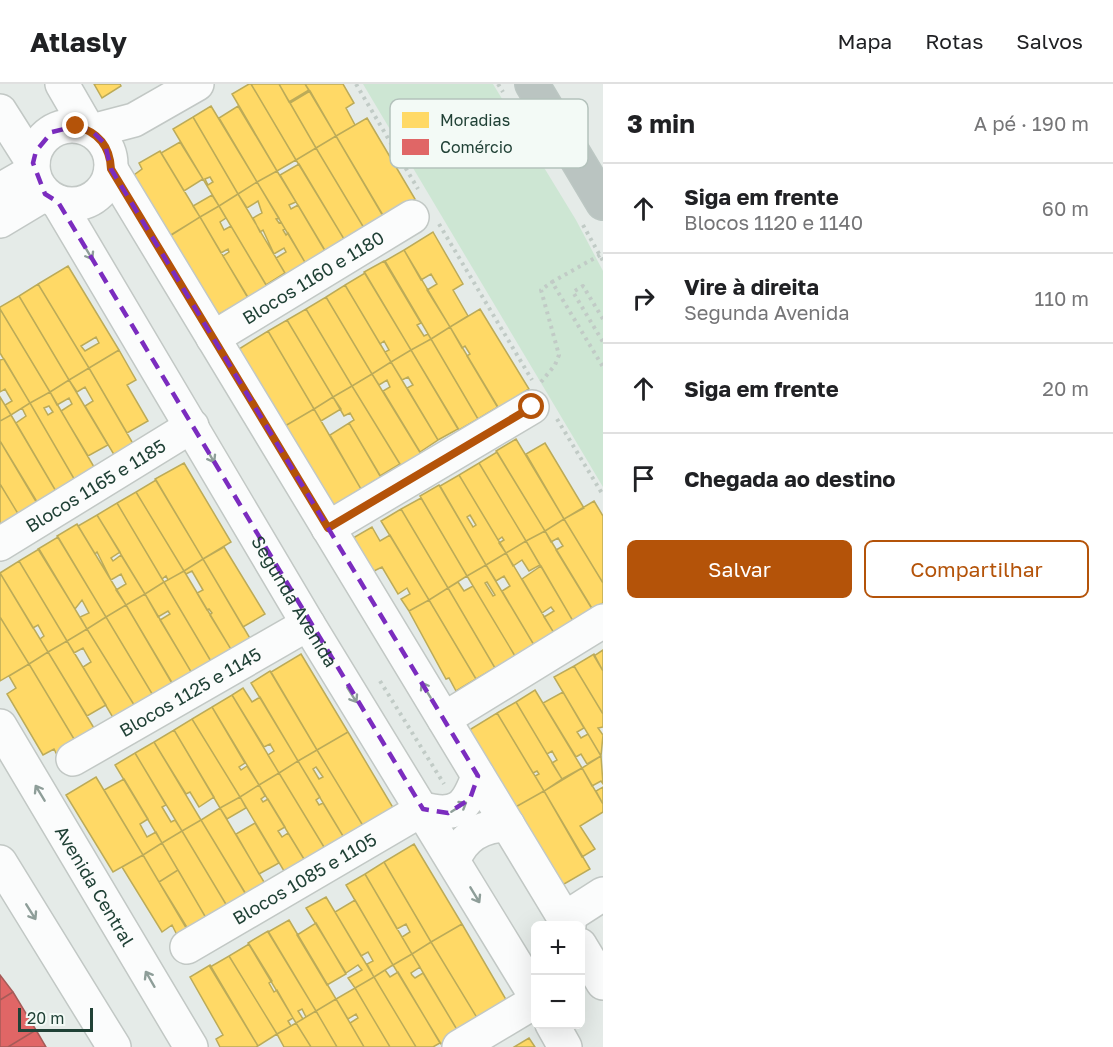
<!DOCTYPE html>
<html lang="pt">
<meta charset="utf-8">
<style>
body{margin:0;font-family:"Golos Text",sans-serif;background:#f6f6f6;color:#202124}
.controls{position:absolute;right:18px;bottom:18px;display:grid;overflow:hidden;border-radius:9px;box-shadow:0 6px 24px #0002}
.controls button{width:54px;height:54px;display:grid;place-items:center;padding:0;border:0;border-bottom:2px solid #e0e0e0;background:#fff;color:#202124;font:30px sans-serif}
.scale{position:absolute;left:18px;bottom:15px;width:75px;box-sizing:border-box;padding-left:6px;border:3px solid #204136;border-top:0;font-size:16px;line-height:21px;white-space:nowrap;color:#204136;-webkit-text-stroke:4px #f3faf6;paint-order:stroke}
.stop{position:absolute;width:18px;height:18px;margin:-14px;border:4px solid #b45309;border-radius:50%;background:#fff}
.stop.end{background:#b45309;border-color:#fff;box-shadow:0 2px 6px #0008}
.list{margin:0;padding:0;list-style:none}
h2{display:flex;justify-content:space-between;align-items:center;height:78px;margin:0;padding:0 24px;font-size:26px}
h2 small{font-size:20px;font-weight:400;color:#757577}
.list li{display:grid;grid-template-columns:39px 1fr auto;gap:18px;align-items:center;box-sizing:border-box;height:90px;padding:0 24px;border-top:2px solid #e0e0e0}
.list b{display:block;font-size:22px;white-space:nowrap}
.list p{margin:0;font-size:20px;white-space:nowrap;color:#757577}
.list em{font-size:20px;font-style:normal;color:#757577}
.actions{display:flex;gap:12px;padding:18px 24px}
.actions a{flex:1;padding:14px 0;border:2px solid #b45309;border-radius:9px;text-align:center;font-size:21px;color:#b45309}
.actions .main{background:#b45309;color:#fff}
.icon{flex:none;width:33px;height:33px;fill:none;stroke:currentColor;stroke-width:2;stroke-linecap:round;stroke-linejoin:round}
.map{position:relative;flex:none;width:603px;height:963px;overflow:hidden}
header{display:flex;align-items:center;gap:36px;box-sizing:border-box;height:84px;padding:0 30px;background:#fff;border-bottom:2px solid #e0e0e0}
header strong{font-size:28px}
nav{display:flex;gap:33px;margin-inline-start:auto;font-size:21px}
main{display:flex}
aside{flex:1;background:#fff}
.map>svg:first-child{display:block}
.green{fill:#cde6d3}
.homes{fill:#ffd966;stroke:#bcab58;stroke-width:1.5;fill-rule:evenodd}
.shops{fill:#e06666;stroke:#a65b58;stroke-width:1.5}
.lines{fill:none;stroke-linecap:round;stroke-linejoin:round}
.minor-casing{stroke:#c2c8c5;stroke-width:36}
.highway-casing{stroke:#bcc7c3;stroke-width:36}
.path{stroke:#c1cbc6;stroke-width:4;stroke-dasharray:3 4.5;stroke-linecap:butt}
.minor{stroke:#fbfcfc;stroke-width:33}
.highway{stroke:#bac4c1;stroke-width:33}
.oneway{stroke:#8e9e99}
.route{stroke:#b45309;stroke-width:8}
.marked{fill:none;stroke:#7b2cbf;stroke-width:4.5;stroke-dasharray:12 8;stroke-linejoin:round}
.labels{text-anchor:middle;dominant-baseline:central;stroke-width:6;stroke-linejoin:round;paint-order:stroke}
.street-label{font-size:18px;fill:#204136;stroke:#f3faf6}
.key{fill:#f3faf6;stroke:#b4c2bc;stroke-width:1.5}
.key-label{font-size:16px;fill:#204136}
</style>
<header>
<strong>Atlasly</strong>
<nav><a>Mapa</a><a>Rotas</a><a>Salvos</a></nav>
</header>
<main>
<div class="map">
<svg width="603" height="963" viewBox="0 0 603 963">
<rect width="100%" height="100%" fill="#e5ebe8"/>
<path class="green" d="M 363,0 L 493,0 L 576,136 L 603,187 L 603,403 Z"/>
<path class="homes" d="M 94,0 L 120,0 L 121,2 L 102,14 Z
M 249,0 L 251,0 L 296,76 L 277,87 L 232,10 Z
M 251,0 L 279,0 L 316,64 L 296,76 Z
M 279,0 L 305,0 L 309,6 L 289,18 Z
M 305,0 L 343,0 L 354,19 L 346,24 L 355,41 L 336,52 Z
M 310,7 L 336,52 L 316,64 L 290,19 Z
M 211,22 L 257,98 L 238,110 L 193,33 Z
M 238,22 L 277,87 L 257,98 L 219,34 Z
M 193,33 L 238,110 L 219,122 L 173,45 ZM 210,93 L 213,98 L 208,101 L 205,95 Z
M 367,34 L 415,115 L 384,133 L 336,52 Z
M 336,52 L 383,132 L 364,144 L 316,64 Z
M 180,58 L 203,95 L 184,107 L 161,69 Z
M 316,64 L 364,144 L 344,155 L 296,76 Z
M 160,67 L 200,133 L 170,152 L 134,91 L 142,85 L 139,79 Z
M 299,80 L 344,155 L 325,167 L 280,91 Z
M 277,87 L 296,118 L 289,121 L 291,125 L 298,121 L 326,168 L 306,180 L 257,98 Z
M 257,98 L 279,134 L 276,135 L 279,139 L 281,138 L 285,145 L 283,146 L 286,151 L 288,149 L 306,180 L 286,191 L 276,174 L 286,168 L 284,164 L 274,170 L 263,146 L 260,148 L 253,134 L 262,129 L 258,117 L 247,124 L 238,110 Z
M 238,110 L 285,189 L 266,201 L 219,122 Z
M 212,111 L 219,122 L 200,133 L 193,122 Z
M 219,122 L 226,134 L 220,138 L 224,146 L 231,142 L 268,204 L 249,215 L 223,172 L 229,168 L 228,165 L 221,169 L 200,133 Z
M 200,133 L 248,214 L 216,232 L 169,152 Z
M 433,148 L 463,200 L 453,206 L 468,232 L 450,243 L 427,206 L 437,200 L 431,190 L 421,196 L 404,166 Z
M 404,166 L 450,243 L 431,255 L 385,177 Z
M 384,177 L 421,239 L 417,241 L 424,252 L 428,250 L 431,255 L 411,266 L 364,188 Z
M 68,182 L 119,266 L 89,284 L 38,200 ZM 96,253 L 99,259 L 85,267 L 81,262 Z
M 365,189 L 411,266 L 391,278 L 385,268 L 389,266 L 384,257 L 380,260 L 345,201 Z
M 38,200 L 89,284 L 69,296 L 19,212 Z
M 345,201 L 391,278 L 372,290 L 326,213 Z
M 19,212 L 69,296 L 50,308 L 0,225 L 0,223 Z
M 326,213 L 372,290 L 352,302 L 306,225 Z
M 0,225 L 50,308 L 30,319 L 0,269 Z
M 306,225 L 352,302 L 333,313 L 287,236 Z
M 480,225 L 529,305 L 498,324 L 467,272 L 470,270 L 465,262 L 462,264 L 450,243 Z
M 287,236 L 333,313 L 314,325 L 268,247 Z
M 450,243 L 498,323 L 478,335 L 431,255 Z
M 268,247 L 314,325 L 285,342 L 239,265 Z
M 431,255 L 478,335 L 459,346 L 411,266 Z
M 119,266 L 136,296 L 127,301 L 148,337 L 127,349 L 89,284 Z
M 411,266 L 458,345 L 438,356 L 407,304 L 413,301 L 408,293 L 402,296 L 391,278 Z
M 4,275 L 30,319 L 11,331 L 5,321 L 12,317 L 5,305 L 0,308 L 0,276 Z
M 391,278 L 438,356 L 420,368 L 383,307 L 390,303 L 387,296 L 379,301 L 372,290 Z
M 89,284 L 135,363 L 116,374 L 85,322 L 93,317 L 85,303 L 77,308 L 69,296 Z
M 372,290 L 421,370 L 401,382 L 352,302 Z
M 69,296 L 108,361 L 88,372 L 61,327 L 72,320 L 69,314 L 57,321 L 50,308 Z
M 352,302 L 400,380 L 380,392 L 349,339 L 354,336 L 350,329 L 344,332 L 333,313 Z
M 50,308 L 97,388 L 77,400 L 30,319 ZM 49,322 L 53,328 L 48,331 L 44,324 Z
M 0,313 L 11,331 L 0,337 Z
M 333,313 L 341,325 L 321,337 L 314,325 Z
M 30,319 L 76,398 L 57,409 L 16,339 L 26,332 L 22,324 Z
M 314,325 L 361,405 L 333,422 L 285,342 Z
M 11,331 L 57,409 L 38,421 L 0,357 L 0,337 Z
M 349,339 L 381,393 L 361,405 L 330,351 Z
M 516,355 L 564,435 L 545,447 L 496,367 Z
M 0,357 L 39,421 L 20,433 L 0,400 Z
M 545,359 L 584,424 L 564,435 L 526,370 Z
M 497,368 L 545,447 L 526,457 L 479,379 Z
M 184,379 L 231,458 L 203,475 L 155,395 Z
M 479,379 L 526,457 L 506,469 L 499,459 L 504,456 L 502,453 L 498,456 L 459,391 Z
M 459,391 L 506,469 L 486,481 L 440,402 ZM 470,431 L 476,441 L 473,443 L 467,433 Z
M 156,396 L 203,475 L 184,487 L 136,408 Z
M 0,400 L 20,433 L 0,445 Z
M 439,401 L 486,481 L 467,492 L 420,412 Z
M 136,408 L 184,487 L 168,496 L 166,492 L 162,495 L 117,419 Z
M 421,414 L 467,492 L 448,504 L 401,425 Z
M 594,417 L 603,432 L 603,499 L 564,435 Z
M 117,419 L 164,498 L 145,510 L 97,431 Z
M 401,425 L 448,504 L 429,516 L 381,437 Z
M 97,431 L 120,468 L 111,474 L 113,477 L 121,471 L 145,510 L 126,521 L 116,506 L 126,500 L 121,490 L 111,496 L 97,468 L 95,470 L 78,442 Z
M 564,435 L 603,499 L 603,519 L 592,525 L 556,466 L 563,462 L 558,454 L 551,458 L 545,447 Z
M 77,440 L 126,521 L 106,533 L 57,452 Z
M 372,443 L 380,457 L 390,451 L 429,516 L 409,527 L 401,515 L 410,510 L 407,504 L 398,510 L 382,483 L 372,488 L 353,454 Z
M 545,447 L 593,526 L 573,537 L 526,457 Z
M 58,453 L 106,533 L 87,545 L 80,533 L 89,529 L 82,516 L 75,525 L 38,465 Z
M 526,457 L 540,481 L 529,487 L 522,476 L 513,482 L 506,469 Z
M 224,463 L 265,530 L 243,543 L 203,475 Z
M 39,465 L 87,545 L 67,557 L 19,477 Z
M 506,469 L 554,549 L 534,561 L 502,507 L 510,502 L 504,492 L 496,497 L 486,481 Z
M 203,475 L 251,556 L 232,567 L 210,531 L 212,529 L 209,525 L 207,526 L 197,509 L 203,506 L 192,487 L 186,490 L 184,487 Z
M 19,477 L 67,557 L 48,568 L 40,555 L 44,552 L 38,541 L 33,544 L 0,489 Z
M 486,481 L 534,561 L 515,572 L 467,492 ZM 487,498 L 495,511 L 493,512 L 485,499 Z
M 541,482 L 573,537 L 554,549 L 544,533 L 554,527 L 551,523 L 542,529 L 522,495 Z
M 184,487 L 232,567 L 212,579 L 164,498 Z
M 0,489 L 48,568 L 29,580 L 0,533 Z
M 164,498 L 212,579 L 193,591 L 160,536 L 170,530 L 168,527 L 158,533 L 145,510 Z
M 458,498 L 464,507 L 473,502 L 515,572 L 495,584 L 448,504 Z
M 448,504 L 495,584 L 476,595 L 429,516 Z
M 145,510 L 193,591 L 174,602 L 126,521 Z
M 429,516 L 476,595 L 456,607 L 449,594 L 446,595 L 409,527 Z
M 126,521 L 173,601 L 154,613 L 106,533 Z
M 0,533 L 29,580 L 0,597 Z
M 106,533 L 154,613 L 136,624 L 87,545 Z
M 87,545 L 136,624 L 115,637 L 83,583 L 91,578 L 83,564 L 74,569 L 67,557 Z
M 67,557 L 106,621 L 87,632 L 48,568 Z
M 603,566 L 603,587 L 594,572 Z
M 48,568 L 97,649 L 77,660 L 29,580 Z
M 301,570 L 348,648 L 317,666 L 271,588 Z
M 594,570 L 603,587 L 603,630 L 574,582 Z
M 29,580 L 77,660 L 57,671 L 54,665 L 43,671 L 7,610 L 16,604 L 9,592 Z
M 574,582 L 603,630 L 603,643 L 598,644 L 603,651 L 601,672 L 554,593 Z
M 270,587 L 317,666 L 298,677 L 251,599 Z
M 243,604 L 252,618 L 260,613 L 298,677 L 279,689 L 268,671 L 274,667 L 270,660 L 264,663 L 232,611 Z
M 535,606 L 582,684 L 562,695 L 552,679 L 557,676 L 552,667 L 547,670 L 516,618 Z
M 563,608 L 584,644 L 577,648 L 581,654 L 588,650 L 601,672 L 587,680 L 581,670 L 576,673 L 543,619 Z
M 232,611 L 279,689 L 259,701 L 212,623 Z
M 516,618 L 562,695 L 544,707 L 535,692 L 539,690 L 537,687 L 533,689 L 497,629 Z
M 212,623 L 245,679 L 239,683 L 241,686 L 247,682 L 259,701 L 240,713 L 192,635 Z
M 497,629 L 544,707 L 512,725 L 466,648 Z
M 192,635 L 240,713 L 220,724 L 174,646 Z
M 174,646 L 214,713 L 199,723 L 190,708 L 186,710 L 154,658 Z
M 348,648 L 395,727 L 365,745 L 317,666 Z
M 154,658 L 201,736 L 182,747 L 135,669 Z
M 317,666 L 365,745 L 346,757 L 298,677 ZM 316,683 L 323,693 L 319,695 L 313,685 Z
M 135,669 L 166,721 L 162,723 L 171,738 L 175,736 L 182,747 L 162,759 L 115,681 Z
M 601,672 L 603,700 L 601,697 L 592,702 L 582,684 Z
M 298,677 L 320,713 L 316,716 L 319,721 L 323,719 L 346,757 L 327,768 L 279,689 Z
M 582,684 L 603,720 L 603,728 L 580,742 L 595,765 L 582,773 L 544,707 Z
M 279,689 L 327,768 L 307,780 L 259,701 Z
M 96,693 L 143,771 L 113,788 L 66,711 Z
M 124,695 L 148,735 L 140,740 L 147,753 L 156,748 L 162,759 L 143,771 L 104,706 Z
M 259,701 L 265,712 L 261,715 L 263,718 L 268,715 L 285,743 L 278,747 L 282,753 L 288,749 L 307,780 L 287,792 L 240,713 Z
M 603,703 L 603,720 L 596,707 Z
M 544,707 L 590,785 L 559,803 L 512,725 Z
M 240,713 L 246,724 L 227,735 L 220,724 Z
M 220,724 L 267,803 L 248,814 L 201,736 Z
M 201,736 L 249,815 L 230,827 L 182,747 Z
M 255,739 L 279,779 L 259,790 L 236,750 Z
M 182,747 L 230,827 L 209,839 L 162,759 Z
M 162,759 L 178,786 L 159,798 L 143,771 Z
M 414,760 L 462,840 L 431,858 L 384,778 Z
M 143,771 L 188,847 L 178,853 L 172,841 L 162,848 L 122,783 Z
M 384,778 L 431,858 L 412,870 L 402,853 L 410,848 L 406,840 L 397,845 L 365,790 Z
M 178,786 L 209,839 L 191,850 L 159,798 Z
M 365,790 L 412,870 L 393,881 L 346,801 Z
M 326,813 L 374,893 L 355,904 L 348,894 L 362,886 L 358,881 L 346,889 L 306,824 Z
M 355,816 L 393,881 L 374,893 L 367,880 L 373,877 L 368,868 L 361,872 L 335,828 Z
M 289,836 L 336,915 L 316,927 L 268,848 Z
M 316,839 L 346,890 L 327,901 L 297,851 Z
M 462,840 L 508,919 L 479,937 L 431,858 Z
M 268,847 L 316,927 L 306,933 L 302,925 L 298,927 L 303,935 L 296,939 L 248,859 Z
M 431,858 L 479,937 L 459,949 L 412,870 Z
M 249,860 L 272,897 L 269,899 L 274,908 L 277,906 L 293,934 L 288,937 L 291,942 L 277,950 L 229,872 Z
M 412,870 L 420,883 L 411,889 L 412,891 L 415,894 L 423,889 L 459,949 L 441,960 L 393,881 Z
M 229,872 L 277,950 L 258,962 L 210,883 Z
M 210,881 L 258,962 L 256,963 L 220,963 L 216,955 L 223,951 L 190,893 Z
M 385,886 L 390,893 L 398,888 L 440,959 L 433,963 L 416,963 L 374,893 Z
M 374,893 L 416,963 L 390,963 L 355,904 Z
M 355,904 L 390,963 L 364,963 L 350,939 L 358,934 L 356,930 L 348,935 L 336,915 Z
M 336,915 L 364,963 L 337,963 L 316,927 Z
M 316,927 L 337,963 L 311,963 L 296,939 Z
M 296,939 L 311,963 L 284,963 L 277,950 Z
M 529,954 L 535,963 L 514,963 Z"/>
<path class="shops" d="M 0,891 L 13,908 L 0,916 Z
M 13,908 L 36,946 L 8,963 L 0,963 L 0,916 Z
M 36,946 L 46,963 L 8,963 Z"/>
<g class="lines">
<g class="minor-casing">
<g id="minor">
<path d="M 62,0 L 88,45"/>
<path d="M 0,27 L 33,79"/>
<circle cx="72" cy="81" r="39"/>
<path d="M 92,47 L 134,36 L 197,0"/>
<path d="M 111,85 L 569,842"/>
<path d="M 0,106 L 33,87"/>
<path id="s1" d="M 58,118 L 308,540 L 536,913"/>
<path d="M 0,137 L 45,110"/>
<path id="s2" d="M 213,254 L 412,133"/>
<path d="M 328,444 L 532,323"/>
<path id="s3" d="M 0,460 L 192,342"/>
<path d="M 444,635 L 603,537"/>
<path id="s4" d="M 0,642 L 191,963"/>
<path id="s5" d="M 73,675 L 308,540"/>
<path d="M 423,725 C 457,734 467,723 478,692"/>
<path d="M 454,776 C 463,752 484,741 508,741"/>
<path d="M 0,778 L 114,963"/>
<path d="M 564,835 L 603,810"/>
<path d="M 580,861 L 603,899"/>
<path id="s6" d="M 187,863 L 423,725"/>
<path d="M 552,940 L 565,963"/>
<path d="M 459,963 L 536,917"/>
</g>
</g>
<g class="highway-casing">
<path id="highway" d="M 532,0 L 603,119"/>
</g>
<path class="path" d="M 356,0 L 418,105
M 498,0 L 503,8
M 439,140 L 532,296
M 583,141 L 603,177
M 600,171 L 552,198 L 603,283
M 603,235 L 583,202 L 573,208 L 603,258
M 541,298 L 555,281 L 559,271 L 541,206 L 552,198
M 557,335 L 603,411
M 380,597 L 444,700"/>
<use href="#minor" class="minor"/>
<use href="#highway" class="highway"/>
</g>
<defs><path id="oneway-shaft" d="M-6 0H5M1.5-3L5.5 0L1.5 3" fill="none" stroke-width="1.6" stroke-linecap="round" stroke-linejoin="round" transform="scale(1.5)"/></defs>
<g class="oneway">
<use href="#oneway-shaft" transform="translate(88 168) rotate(59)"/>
<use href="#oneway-shaft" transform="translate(210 371) rotate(60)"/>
<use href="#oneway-shaft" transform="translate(426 606) rotate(-121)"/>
<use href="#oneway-shaft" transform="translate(352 611) rotate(58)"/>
<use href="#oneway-shaft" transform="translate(40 709) rotate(-121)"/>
<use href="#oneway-shaft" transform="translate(459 723) rotate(-32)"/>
<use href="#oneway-shaft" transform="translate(475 811) rotate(59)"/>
<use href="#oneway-shaft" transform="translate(31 828) rotate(58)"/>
<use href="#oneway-shaft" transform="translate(150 895) rotate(-120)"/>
</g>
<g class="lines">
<path class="route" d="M 76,42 C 98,48 110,62 111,85 L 328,444 L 532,323"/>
</g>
<path class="marked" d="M 76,42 L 92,47 L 105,60 L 111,85 L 478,692 L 470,715 L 448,729 L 423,725 L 58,118 L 45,110 L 33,79 L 36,67 L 52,48 Z"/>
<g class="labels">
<g class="street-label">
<text stroke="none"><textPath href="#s2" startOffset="117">Blocos 1160 e 1180</textPath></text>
<text stroke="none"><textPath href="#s3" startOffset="112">Blocos 1165 e 1185</textPath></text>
<text stroke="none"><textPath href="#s1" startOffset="464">Segunda Avenida</textPath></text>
<text stroke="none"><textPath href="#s5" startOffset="135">Blocos 1125 e 1145</textPath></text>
<text stroke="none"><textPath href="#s6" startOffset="136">Blocos 1085 e 1105</textPath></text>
<text stroke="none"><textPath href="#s4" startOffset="186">Avenida Central</textPath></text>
</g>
</g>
<rect x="390" y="15" width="198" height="69" rx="9" class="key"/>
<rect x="402" y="28" width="27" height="16" fill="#ffd966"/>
<rect x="402" y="55" width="27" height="16" fill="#e06666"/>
<g class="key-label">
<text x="440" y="42">Moradias</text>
<text x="440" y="69">Comércio</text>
</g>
</svg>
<div class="controls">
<button>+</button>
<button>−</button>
</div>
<div class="scale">20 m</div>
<div class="stop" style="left:532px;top:323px"></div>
<div class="stop end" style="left:76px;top:42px"></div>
</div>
<aside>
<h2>3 min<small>A pé · 190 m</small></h2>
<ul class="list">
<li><svg class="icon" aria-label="ahead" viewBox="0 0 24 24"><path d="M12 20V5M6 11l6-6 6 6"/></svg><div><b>Siga em frente</b><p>Blocos 1120 e 1140</p></div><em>60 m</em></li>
<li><svg class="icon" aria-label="right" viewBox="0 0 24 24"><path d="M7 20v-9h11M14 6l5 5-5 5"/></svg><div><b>Vire à direita</b><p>Segunda Avenida</p></div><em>110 m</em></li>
<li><svg class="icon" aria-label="ahead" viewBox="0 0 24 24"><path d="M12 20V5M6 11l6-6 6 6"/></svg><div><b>Siga em frente</b></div><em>20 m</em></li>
<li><svg class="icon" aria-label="arrive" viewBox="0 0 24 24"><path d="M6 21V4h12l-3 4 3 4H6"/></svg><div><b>Chegada ao destino</b></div></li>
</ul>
<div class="actions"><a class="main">Salvar</a><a>Compartilhar</a></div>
</aside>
</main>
